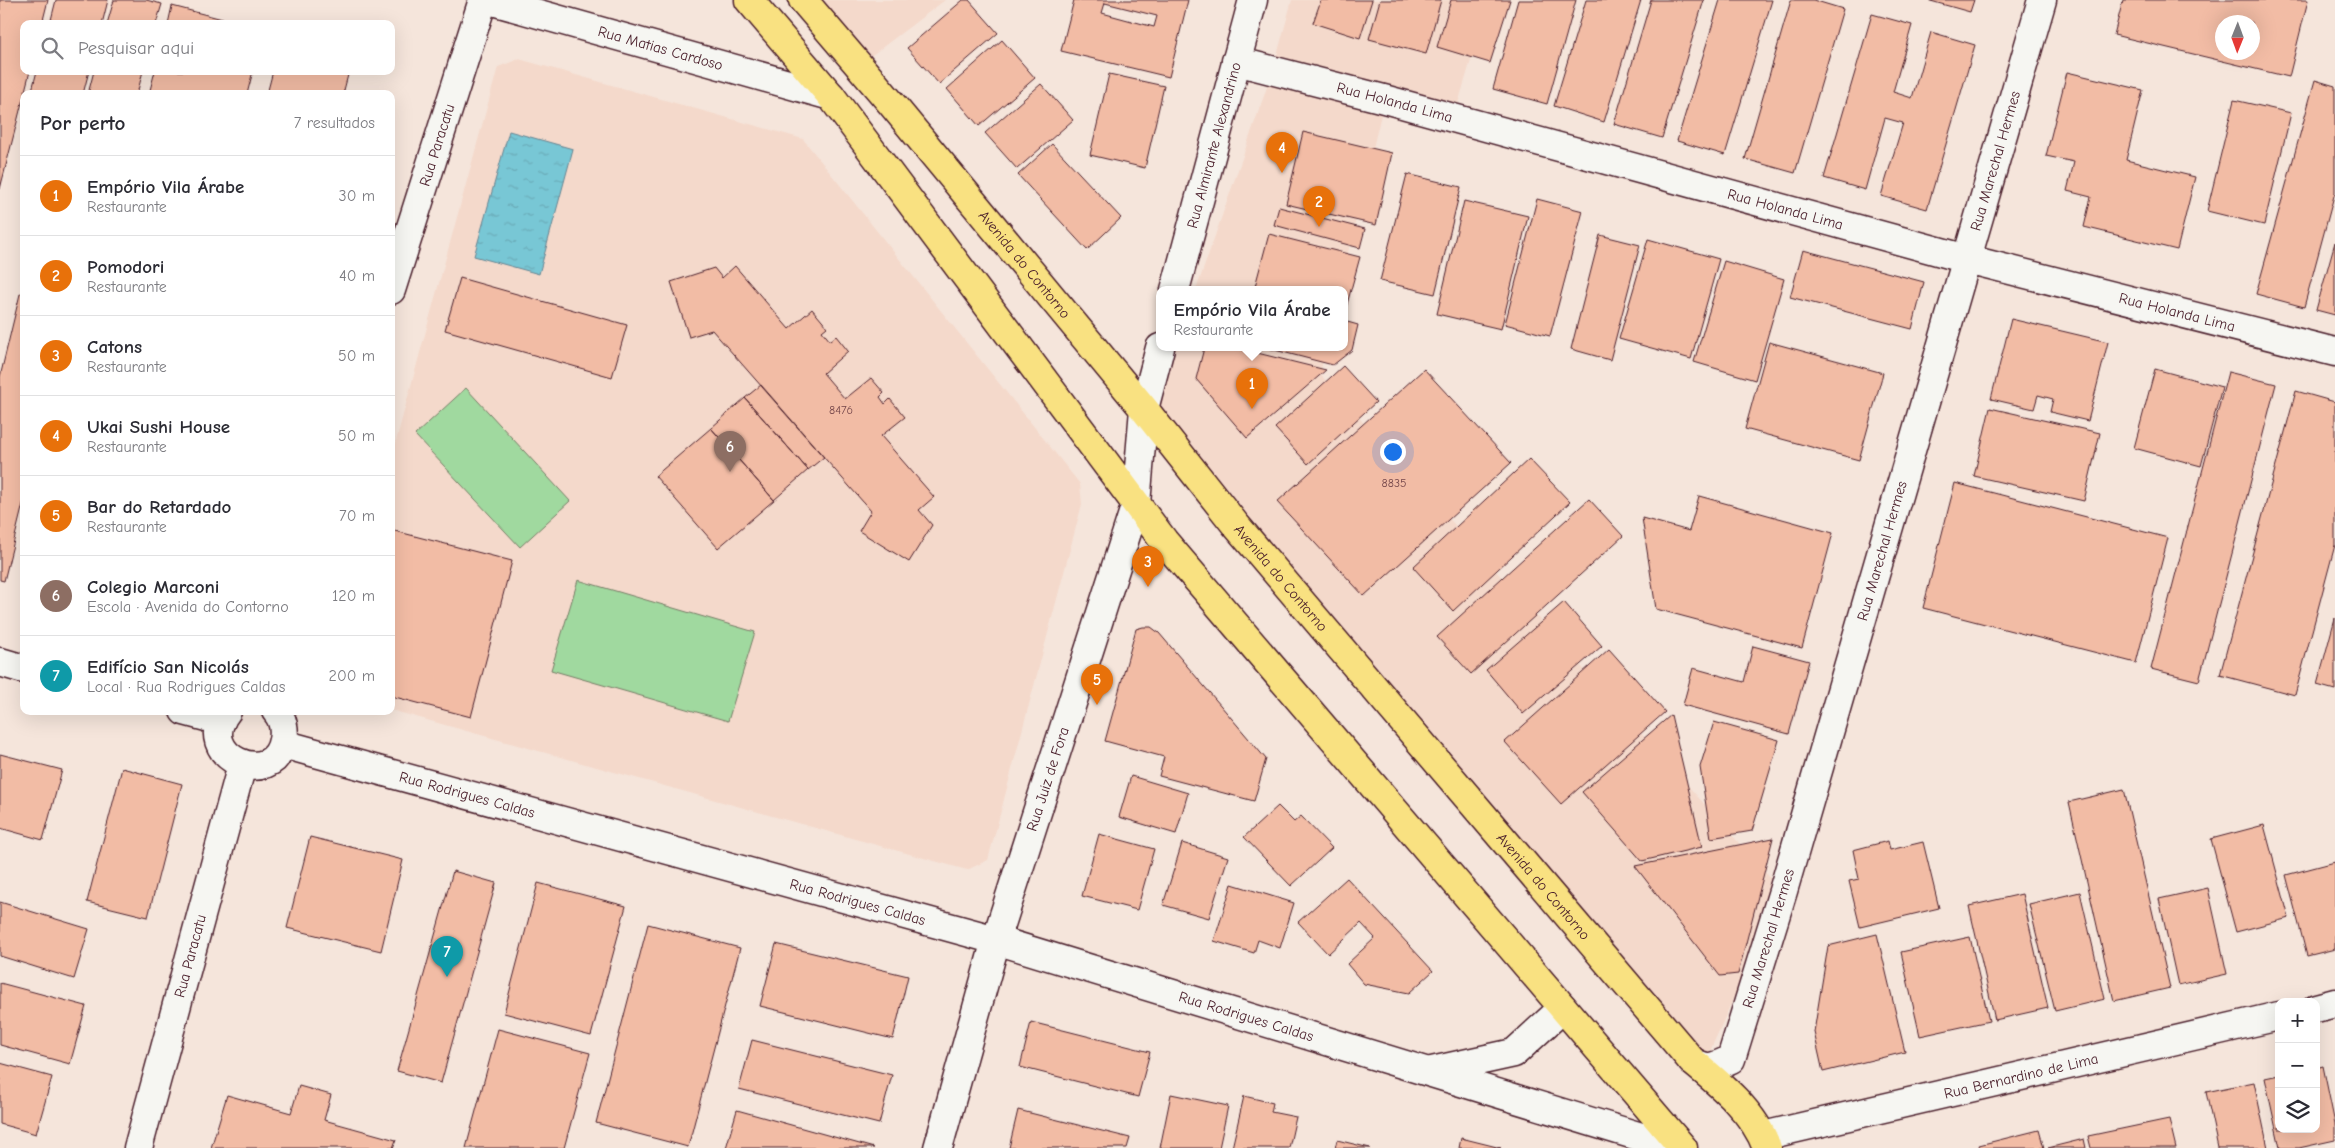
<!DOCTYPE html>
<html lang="pt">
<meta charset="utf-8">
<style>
body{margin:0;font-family:"Comic Neue",sans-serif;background:#f7f7f7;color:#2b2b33}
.controls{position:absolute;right:15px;bottom:15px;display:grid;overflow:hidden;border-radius:10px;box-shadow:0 5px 20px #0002}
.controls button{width:45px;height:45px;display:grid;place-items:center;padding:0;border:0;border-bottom:1px solid #e1e1e2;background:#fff;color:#2b2b33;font:25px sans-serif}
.compass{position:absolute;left:2215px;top:15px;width:45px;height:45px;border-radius:50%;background:#fff;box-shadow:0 5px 20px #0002;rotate:181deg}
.you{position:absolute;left:1392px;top:451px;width:18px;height:18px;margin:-12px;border:4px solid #fff;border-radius:50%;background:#1a73e8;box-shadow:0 0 0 8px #1a73e833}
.badge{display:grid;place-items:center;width:32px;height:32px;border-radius:50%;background:#d93025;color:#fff;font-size:16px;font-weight:700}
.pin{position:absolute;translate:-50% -41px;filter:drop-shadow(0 1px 2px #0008)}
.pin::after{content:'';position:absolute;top:26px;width:18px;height:15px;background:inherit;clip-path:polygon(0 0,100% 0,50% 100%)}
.popup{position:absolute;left:1156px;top:286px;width:192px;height:65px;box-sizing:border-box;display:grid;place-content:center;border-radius:10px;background:#fff;filter:drop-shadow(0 1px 4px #0005);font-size:16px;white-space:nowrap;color:#7c7c81}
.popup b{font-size:19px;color:#2b2b33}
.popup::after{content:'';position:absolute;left:50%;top:100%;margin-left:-10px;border:10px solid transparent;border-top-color:#fff}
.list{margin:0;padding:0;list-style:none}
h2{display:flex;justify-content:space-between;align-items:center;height:65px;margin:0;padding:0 20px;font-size:21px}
h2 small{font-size:16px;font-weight:400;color:#7c7c81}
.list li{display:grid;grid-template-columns:32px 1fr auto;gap:15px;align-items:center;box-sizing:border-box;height:80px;padding:0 20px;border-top:1px solid #e1e1e2}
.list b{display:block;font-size:19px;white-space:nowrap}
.list p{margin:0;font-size:16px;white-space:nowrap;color:#7c7c81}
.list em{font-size:16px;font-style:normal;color:#7c7c81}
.icon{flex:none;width:28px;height:28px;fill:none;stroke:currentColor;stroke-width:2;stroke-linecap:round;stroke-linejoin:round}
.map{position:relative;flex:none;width:2335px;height:1148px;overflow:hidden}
.search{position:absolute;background:#fff;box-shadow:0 5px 20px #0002;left:20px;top:20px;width:375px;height:55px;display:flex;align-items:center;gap:12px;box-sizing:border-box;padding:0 18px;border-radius:10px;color:#7c7c81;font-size:19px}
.panel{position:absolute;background:#fff;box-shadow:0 5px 20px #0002;left:20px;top:90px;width:375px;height:625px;border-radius:10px}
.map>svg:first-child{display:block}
.built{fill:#f4d9cb}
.garden{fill:#a0d99f;stroke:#757c65}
.water{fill:url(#water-ripples);stroke:#668491}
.building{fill:#f2bca5;stroke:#4a1f2b;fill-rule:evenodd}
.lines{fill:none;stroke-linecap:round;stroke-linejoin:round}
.street-casing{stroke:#4a1f2b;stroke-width:31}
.secondary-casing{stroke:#4a1f2b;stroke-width:31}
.primary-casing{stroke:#4a1f2b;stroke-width:31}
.street{stroke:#f6f6f2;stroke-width:28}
.secondary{stroke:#f6f6f2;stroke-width:28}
.primary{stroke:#f9e181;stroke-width:28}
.labels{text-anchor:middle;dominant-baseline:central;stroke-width:4.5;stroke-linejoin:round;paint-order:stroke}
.number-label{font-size:12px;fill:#74464a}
.street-label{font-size:15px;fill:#4a1f2b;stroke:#f6f6f2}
</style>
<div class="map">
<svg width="2335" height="1148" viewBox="0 0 2335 1148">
<defs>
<pattern id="water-ripples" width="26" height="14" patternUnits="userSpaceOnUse" patternTransform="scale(1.25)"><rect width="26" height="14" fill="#78c7d5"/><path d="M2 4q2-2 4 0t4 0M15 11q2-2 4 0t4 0" fill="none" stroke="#69aab7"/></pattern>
</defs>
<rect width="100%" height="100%" fill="#f5e5db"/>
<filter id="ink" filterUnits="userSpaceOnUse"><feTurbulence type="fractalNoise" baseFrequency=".02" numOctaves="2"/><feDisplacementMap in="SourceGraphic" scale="10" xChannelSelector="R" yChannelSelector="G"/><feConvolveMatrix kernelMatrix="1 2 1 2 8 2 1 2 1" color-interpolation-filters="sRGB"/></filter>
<g filter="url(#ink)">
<path class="built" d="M 804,0 L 945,0 L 859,65 Z
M 1292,0 L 1489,0 L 1454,117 L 1385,98 L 1339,290 L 1196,290 L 1273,70 Z
M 519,59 L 803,139 L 1080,484 L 1082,504 L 988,860 L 967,870 L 391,710 L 391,459 L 498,67 Z
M 1176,348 L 1326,348 L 1320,374 L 1781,890 L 1703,1067 L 1156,404 Z"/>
<path class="garden" d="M 466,388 L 570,501 L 520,547 L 415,435 Z
M 578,580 L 755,632 L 728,721 L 551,670 Z"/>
<path class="water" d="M 509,131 L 573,149 L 539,274 L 474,256 Z"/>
<path class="building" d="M 0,0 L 48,0 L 42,24 L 24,24 L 24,71 L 30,71 L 0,189 Z
M 56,0 L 108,0 L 102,24 L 50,24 Z
M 114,0 L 146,0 L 162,4 L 156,24 L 107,24 Z
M 963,0 L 969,0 L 998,33 L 939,84 L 907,48 Z
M 1074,0 L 1188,0 L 1169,77 L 1061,51 ZM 1105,3 L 1157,16 L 1154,27 L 1102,13 Z
M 1321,0 L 1372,0 L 1360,38 L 1313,23 Z
M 1380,0 L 1441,0 L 1426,54 L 1369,39 Z
M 1451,0 L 1510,0 L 1490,63 L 1437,47 Z
M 1518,0 L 1576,0 L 1547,104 L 1493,89 Z
M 1586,0 L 1641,0 L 1604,122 L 1554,106 Z
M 1651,0 L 1704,0 L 1662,138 L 1614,124 Z
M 1720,0 L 1772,0 L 1725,155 L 1677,141 Z
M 1791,0 L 1813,0 L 1843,9 L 1795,173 L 1745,159 Z
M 1927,0 L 1974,0 L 1970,12 Z
M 2123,0 L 2308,0 L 2289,77 L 2114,35 ZM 2222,22 L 2252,22 L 2252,52 L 2222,52 Z
M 172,6 L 242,24 L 168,24 Z
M 1872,14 L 1912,25 L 1893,92 L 1912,98 L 1931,32 L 1975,45 L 1927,209 L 1881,196 L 1903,123 L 1885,118 L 1865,190 L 1824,178 Z
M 1002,40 L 1035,78 L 979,126 L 947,89 Z
M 37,71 L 89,71 L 83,94 L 31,94 Z
M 94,71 L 143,71 L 137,94 L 88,94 Z
M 155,71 L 253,71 L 247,94 L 149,94 Z
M 273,71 L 349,71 L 343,94 L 267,94 Z
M 2067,72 L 2143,90 L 2126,160 L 2195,177 L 2177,250 L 2084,227 L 2091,197 L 2067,191 L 2074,162 L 2046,156 Z
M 1109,74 L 1164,86 L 1145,168 L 1090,155 Z
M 2315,80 L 2335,86 L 2335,192 L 2304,307 L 2256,294 Z
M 1041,84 L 1073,120 L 1017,169 L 985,133 Z
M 2234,100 L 2291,113 L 2264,225 L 2207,211 Z
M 1303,132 L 1392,153 L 1376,225 L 1286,204 Z
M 1052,144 L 1121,218 L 1087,250 L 1018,175 Z
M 1407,174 L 1461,187 L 1435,294 L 1380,281 Z
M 1537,199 L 1583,211 L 1550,336 L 1505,324 Z
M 1464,201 L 1528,216 L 1501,329 L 1437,314 Z
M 1279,207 L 1365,229 L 1360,248 L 1274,225 Z
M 1269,234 L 1360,257 L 1344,315 L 1344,290 L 1254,290 Z
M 1600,235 L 1640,245 L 1610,360 L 1571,349 Z
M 1648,239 L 1719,259 L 1691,359 L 1619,339 Z
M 2335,242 L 2335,315 L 2316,310 Z
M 1803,250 L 1924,282 L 1912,329 L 1790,297 Z
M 1724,261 L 1784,279 L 1755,380 L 1694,362 Z
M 735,266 L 789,329 L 812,309 L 827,327 L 822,331 L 830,341 L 836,336 L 848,351 L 823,373 L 845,399 L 871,378 L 884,393 L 880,397 L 885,404 L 890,399 L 905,417 L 881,436 L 934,497 L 919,510 L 932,525 L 909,562 L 859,531 L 871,511 L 712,330 L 689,337 L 671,282 L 714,268 L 722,278 Z
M 460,278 L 627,325 L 612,377 L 445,330 Z
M 20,294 L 24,295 L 24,500 L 4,581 L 0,580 L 0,377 Z
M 2011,319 L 2108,342 L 2088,421 L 2050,412 L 2053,399 L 2038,395 L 2034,409 L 1991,399 Z
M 1344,321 L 1358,325 L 1352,350 L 1333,365 L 1267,348 L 1344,348 Z
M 1769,342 L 1883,373 L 1859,460 L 1745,429 Z
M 1204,348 L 1237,348 L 1326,370 L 1247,438 L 1196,379 Z
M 1343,366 L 1376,402 L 1308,464 L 1275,428 Z
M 1424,369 L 1511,463 L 1364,596 L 1277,502 Z
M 2155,369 L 2222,387 L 2201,466 L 2134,448 Z
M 2228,372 L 2276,384 L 2199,681 L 2151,669 Z
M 761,385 L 824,457 L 808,470 L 745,398 Z
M 2296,391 L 2335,402 L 2335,545 L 2295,695 L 2220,675 Z
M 745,398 L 808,470 L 774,500 L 711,428 Z
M 1990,408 L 2100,433 L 2084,501 L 1974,476 Z
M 711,428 L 774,500 L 718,548 L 655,476 Z
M 1529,459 L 1570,502 L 1453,611 L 1413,567 Z
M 1955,483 L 2168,538 L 2136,663 L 1923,608 Z
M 1699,496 L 1833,533 L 1802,648 L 1656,609 L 1642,518 L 1689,531 Z
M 1589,499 L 1623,536 L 1471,674 L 1437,637 Z
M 391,530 L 512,561 L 471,717 L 391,696 Z
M 1564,602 L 1602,646 L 1523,714 L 1486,670 Z
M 2335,618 L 2335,690 L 2317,685 Z
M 1143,627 L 1151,627 L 1159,633 L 1266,759 L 1254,801 L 1159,776 L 1164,757 L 1105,741 L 1136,629 Z
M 1753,646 L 1809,661 L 1789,734 L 1683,705 L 1693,668 L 1744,682 Z
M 1609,649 L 1665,712 L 1561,804 L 1505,742 Z
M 1671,715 L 1702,847 L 1642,861 L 1582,792 Z
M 1714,722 L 1779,740 L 1752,831 L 1711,838 L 1700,767 Z
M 0,754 L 62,770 L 43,840 L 0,828 Z
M 122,768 L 182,784 L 148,917 L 87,902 Z
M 1131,776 L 1188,793 L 1176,834 L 1119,817 Z
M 2124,789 L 2170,988 L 2114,1001 L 2069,802 Z
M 1278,806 L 1294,822 L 1301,816 L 1332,848 L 1291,886 L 1244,837 Z
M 2264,825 L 2289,918 L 2236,932 L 2211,839 Z
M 1099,834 L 1154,849 L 1137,910 L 1082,896 Z
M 310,837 L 403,860 L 381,951 L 287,928 Z
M 1773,838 L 1738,974 L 1720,976 L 1635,866 Z
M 1888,841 L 1890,850 L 1923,842 L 1939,908 L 1860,927 L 1849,881 L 1859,879 L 1853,850 Z
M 1182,843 L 1228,857 L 1209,918 L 1163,905 Z
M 2335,862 L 2335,949 L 2307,956 L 2286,875 Z
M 453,871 L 496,883 L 441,1083 L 397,1071 Z
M 1347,878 L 1433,971 L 1409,993 L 1364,984 L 1347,964 L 1375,938 L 1361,923 L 1328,954 L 1298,922 Z
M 538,883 L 626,906 L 591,1036 L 504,1013 Z
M 1232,884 L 1294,903 L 1280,948 L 1258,940 L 1254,953 L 1214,941 Z
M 2208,888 L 2227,974 L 2178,985 L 2159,899 Z
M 2080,892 L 2105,999 L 2055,1011 L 2029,904 Z
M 2022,894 L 2048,1008 L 1995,1020 L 1969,906 Z
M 0,902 L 89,929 L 74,979 L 0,956 Z
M 648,924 L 740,948 L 688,1147 L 596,1123 Z
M 1877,934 L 1905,1052 L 1823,1072 L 1814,1032 L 1828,946 Z
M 1970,937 L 1989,1021 L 1920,1036 L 1901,952 Z
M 776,944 L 908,976 L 893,1039 L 760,1006 Z
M 0,983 L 86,1006 L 70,1064 L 0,1045 Z
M 1031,1022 L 1150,1052 L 1138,1097 L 1020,1067 Z
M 498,1029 L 590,1053 L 564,1148 L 466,1148 Z
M 752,1040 L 892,1075 L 879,1124 L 739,1089 Z
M 0,1063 L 52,1077 L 36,1134 L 0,1124 Z
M 2323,1066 L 2335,1124 L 2335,1140 L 2299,1148 L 2280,1148 L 2265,1078 L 2279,1075 L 2279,1129 L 2316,1129 L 2316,1068 Z
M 2254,1082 L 2268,1148 L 2218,1148 L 2206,1092 Z
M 299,1086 L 331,1095 L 324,1120 L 396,1140 L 393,1148 L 211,1148 L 227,1095 L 291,1113 Z
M 1171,1094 L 1228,1106 L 1219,1148 L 1160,1148 Z
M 1244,1096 L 1273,1103 L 1271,1112 L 1296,1117 L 1289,1148 L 1232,1148 Z
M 737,1110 L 874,1148 L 726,1148 Z
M 1018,1110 L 1130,1138 L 1127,1148 L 1009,1148 Z
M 2169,1119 L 2176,1148 L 2091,1148 L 2088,1136 Z
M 2039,1130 L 2044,1148 L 1980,1148 L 1979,1145 Z
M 1461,1138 L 1501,1148 L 1459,1148 Z
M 2084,1139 L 2086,1148 L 2048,1148 Z
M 1337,1140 L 1370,1148 L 1335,1148 Z"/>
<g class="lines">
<g class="street-casing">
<g id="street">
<path id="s1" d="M 489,0 L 831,96"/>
<path id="s2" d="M 1236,61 L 1384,99 L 1967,259 L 2335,352"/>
<path id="s3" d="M 391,290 L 483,0"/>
<path id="s4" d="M 1175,290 L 1253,0"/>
<path d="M 2316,1008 L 2335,1003"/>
<path id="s5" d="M 1692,1061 C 1708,1071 1714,1067 1731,1059 L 1783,891 L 2042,0"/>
<path id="s6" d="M 1763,1136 L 2279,1016"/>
<path id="s7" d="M 138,1148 L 242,765"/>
<path id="s8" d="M 938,1148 L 996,940 L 1136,504 L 1144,409 L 1160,348"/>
</g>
</g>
<g class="secondary-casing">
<g id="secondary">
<path d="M 0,662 L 24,669"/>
<path d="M 184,711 L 221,721"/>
<path d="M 227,711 C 191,756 274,792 283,740 C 285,730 283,719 276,711"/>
<path id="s9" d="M 283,744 L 996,940 L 1677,1148"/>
<path d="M 1432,1071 L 1514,1053 L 1563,1008"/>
</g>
</g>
<g class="primary-casing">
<g id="primary">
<path d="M 749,0 L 831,96 L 1164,541 L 1683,1148"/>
<path id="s10" d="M 803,0 L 891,103 L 1144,409 L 1235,524 L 1692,1061 C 1720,1084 1755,1113 1767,1148"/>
</g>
</g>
<use href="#street" class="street"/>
<use href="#secondary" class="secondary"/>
<use href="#primary" class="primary"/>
</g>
</g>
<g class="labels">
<g class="number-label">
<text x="841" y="410">8476</text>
<text x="1394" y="483">8835</text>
</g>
<g class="street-label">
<text stroke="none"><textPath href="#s1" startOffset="178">Rua Matias Cardoso</textPath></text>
<text stroke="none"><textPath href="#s2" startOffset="164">Rua Holanda Lima</textPath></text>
<text stroke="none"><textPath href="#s3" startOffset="152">Rua Paracatu</textPath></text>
<text stroke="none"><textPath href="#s4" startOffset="150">Rua Almirante Alexandrino</textPath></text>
<text stroke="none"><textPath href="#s5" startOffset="978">Rua Marechal Hermes</textPath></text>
<text stroke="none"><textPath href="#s2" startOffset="569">Rua Holanda Lima</textPath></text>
<text stroke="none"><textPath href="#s10" startOffset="345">Avenida do Contorno</textPath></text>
<text stroke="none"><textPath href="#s2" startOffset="974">Rua Holanda Lima</textPath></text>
<text stroke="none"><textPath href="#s5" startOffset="572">Rua Marechal Hermes</textPath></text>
<text stroke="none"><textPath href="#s10" startOffset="750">Avenida do Contorno</textPath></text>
<text stroke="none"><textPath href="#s8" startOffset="385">Rua Juiz de Fora</textPath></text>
<text stroke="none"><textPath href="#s9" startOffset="191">Rua Rodrigues Caldas</textPath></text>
<text stroke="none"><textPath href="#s10" startOffset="1155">Avenida do Contorno</textPath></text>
<text stroke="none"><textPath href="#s9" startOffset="596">Rua Rodrigues Caldas</textPath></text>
<text stroke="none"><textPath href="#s5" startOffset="168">Rua Marechal Hermes</textPath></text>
<text stroke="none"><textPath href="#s7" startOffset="199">Rua Paracatu</textPath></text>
<text stroke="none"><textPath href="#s9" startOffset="1001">Rua Rodrigues Caldas</textPath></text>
<text stroke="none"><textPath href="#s6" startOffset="265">Rua Bernardino de Lima</textPath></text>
</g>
</g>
</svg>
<div class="controls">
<button>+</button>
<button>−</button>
<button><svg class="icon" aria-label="layers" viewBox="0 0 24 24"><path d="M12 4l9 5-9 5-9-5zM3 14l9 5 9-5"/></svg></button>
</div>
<svg class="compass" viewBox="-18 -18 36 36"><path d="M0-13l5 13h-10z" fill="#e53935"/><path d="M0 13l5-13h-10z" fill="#7c7c81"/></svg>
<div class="you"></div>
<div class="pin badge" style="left:1252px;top:409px;background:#e8710a">1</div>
<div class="popup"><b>Empório Vila Árabe</b>Restaurante</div>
<div class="pin badge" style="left:1319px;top:227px;background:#e8710a">2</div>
<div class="pin badge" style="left:1148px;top:587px;background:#e8710a">3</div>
<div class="pin badge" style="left:1282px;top:173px;background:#e8710a">4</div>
<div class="pin badge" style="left:1097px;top:705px;background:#e8710a">5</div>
<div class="pin badge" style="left:730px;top:472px;background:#8d6e63">6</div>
<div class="pin badge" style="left:447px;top:977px;background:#0f9aa8">7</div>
<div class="search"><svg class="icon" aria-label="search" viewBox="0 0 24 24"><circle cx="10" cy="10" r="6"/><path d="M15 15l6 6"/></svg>Pesquisar aqui</div>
<section class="panel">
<h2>Por perto<small>7 resultados</small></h2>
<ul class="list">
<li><span class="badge" style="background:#e8710a">1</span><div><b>Empório Vila Árabe</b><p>Restaurante</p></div><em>30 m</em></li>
<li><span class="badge" style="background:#e8710a">2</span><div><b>Pomodori</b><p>Restaurante</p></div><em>40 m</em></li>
<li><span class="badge" style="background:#e8710a">3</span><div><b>Catons</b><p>Restaurante</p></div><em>50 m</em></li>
<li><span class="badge" style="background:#e8710a">4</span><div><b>Ukai Sushi House</b><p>Restaurante</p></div><em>50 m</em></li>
<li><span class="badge" style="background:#e8710a">5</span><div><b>Bar do Retardado</b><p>Restaurante</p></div><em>70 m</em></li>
<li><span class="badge" style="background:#8d6e63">6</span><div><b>Colegio Marconi</b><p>Escola · Avenida do Contorno</p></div><em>120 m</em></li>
<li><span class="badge" style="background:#0f9aa8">7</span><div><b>Edifício San Nicolás</b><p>Local · Rua Rodrigues Caldas</p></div><em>200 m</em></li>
</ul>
</section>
</div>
